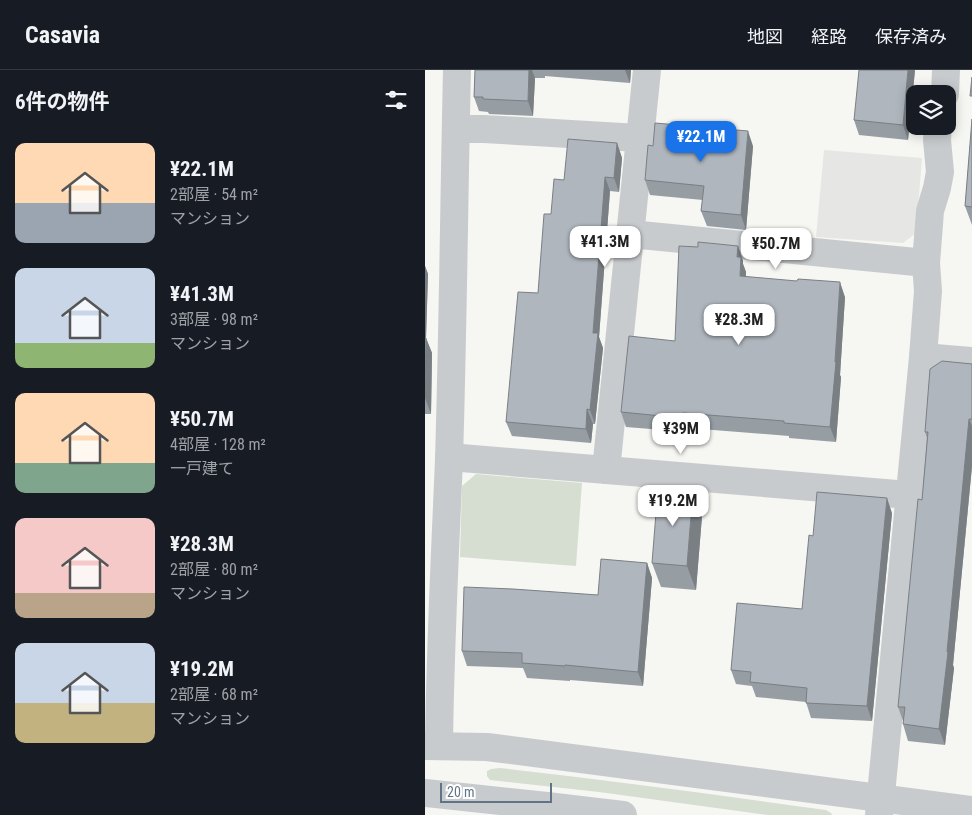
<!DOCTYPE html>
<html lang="ja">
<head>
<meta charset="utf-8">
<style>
  :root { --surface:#171b24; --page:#20242c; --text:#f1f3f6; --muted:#9ea1a6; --line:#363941; --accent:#1a73e8 }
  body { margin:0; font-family:"Roboto Condensed","Noto Sans JP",sans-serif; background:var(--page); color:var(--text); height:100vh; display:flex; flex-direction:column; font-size:19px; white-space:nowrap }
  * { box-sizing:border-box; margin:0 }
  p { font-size:16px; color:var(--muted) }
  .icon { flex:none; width:28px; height:28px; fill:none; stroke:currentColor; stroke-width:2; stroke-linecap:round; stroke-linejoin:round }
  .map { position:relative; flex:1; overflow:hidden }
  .panel { display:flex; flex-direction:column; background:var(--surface); width:425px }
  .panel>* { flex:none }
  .buttons { position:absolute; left:481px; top:15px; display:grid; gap:10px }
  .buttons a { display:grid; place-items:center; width:50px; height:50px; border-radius:10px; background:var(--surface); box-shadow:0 2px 12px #0003; font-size:25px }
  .scale { position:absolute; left:15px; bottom:12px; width:112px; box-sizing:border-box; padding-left:5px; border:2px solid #627386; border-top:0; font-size:14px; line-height:18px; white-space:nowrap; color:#627386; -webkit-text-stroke:4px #fff; paint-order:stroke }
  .price { position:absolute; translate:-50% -42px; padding:0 11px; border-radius:10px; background:#fff; color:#222; font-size:16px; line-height:32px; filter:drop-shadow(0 1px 2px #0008) }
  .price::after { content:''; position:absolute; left:50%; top:30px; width:15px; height:11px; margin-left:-8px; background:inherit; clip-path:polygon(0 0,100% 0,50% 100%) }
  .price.active { background:var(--accent); color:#fff }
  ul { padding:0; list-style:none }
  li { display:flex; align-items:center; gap:15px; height:125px; padding:0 15px }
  li span { display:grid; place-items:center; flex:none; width:140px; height:100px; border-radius:10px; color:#555 }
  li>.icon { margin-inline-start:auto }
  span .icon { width:60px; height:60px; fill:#fffc; stroke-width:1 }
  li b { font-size:21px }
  h2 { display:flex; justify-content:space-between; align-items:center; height:60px; padding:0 15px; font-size:21px }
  header { display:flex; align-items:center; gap:30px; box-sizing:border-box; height:70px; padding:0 25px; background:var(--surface); border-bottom:1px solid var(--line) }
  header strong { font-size:24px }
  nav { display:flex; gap:28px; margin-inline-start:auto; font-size:18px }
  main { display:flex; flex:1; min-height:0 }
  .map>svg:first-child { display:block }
</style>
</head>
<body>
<header>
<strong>Casavia</strong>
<nav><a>地図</a><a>経路</a><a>保存済み</a></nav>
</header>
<main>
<section class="panel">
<h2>6件の物件<svg class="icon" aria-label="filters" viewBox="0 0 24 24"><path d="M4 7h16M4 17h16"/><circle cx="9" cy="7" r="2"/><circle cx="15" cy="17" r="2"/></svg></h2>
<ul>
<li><span style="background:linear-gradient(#ffd9b3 60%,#9aa5b1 0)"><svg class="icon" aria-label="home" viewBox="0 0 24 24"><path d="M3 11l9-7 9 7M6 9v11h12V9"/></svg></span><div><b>¥22.1M</b><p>2部屋 · 54 m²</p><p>マンション</p></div></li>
<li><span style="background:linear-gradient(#c9d6e8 75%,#8fb573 0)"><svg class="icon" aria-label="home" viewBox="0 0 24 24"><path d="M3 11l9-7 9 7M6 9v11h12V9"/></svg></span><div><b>¥41.3M</b><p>3部屋 · 98 m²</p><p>マンション</p></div></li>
<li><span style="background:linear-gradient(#ffd9b3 70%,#7fa58c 0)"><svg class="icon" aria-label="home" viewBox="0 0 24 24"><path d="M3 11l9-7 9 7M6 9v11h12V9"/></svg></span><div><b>¥50.7M</b><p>4部屋 · 128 m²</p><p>一戸建て</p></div></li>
<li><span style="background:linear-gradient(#f6c9c9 75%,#b9a48a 0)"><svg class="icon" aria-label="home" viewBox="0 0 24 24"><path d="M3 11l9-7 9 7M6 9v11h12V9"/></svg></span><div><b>¥28.3M</b><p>2部屋 · 80 m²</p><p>マンション</p></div></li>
<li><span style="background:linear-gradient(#c9d6e8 60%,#c2b280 0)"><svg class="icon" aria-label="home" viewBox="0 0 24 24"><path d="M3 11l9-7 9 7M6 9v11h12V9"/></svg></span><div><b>¥19.2M</b><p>2部屋 · 68 m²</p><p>マンション</p></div></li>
</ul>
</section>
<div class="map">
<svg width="547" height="745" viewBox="0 0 547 745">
  <rect width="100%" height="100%" fill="#f6f6f2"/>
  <path fill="#e6e7e5" d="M399,80L497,88L491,163L478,173L391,167Z"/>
  <g fill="#d6ded2">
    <path d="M51,404L157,413L151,496L35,487L37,416Z"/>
    <path d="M75,698C184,710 293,725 401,740L406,743L407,745H343L174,722L65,710L62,706V701L66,699Z"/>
  </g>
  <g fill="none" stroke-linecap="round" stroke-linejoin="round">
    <g stroke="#c8cbce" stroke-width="28">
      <path d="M520,24L521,0"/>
      <path d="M31,59H59L214,68"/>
      <path d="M205,164L501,193"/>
      <path d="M498,287L547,291"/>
      <path d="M24,387L484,425"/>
      <path d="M181,400L222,0"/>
      <path d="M0,676L62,677L547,740"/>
      <path d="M14,676C15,580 20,485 24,389C28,259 29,130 32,0"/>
      <path d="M0,723L122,736L198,745"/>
      <path d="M454,745L498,287L503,221L501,193L505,141L512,118L515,102L512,70L513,56"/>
    </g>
  </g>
  <g fill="#969da3">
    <path d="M50,0H206L205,13L120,6V8H110L108,46L64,44L63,42L54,41L49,27Z"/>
    <path d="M490,0L483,70L434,65L429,50Z"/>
    <path d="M547,49V155L540,136Z"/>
    <path d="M192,73L197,88L194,122L185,121L174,267L178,278L170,354H168L166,373L87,366L81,352L113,223L126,144Z"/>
    <path d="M328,76L321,160L282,156L276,141L278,130L225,125L220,110Z"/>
    <path d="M313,176L318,191V194L321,202V207L420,227L415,305L416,307L411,372L364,368V366L263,358V362L201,357L196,342L250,271L273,177Z"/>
    <path d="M0,196L3,204L1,268L7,283L6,344H0Z"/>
    <path d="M547,294V396L528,595L529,598L520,675L483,671L478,654V651L473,637L497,430L502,368L500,362Z"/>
    <path d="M467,443L447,651L386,648L381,632L331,627L327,616L311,614L306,600L377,539L388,466Z"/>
    <path d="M277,446L271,520L236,517L227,493Z"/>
    <path d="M222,493L227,508L218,616L145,610V611L102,608L98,598L42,596L37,581L173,525Z"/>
  </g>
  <g fill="#7a7f84">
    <path d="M104,0H107L110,8L108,46L103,31Z"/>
    <path d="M200,0H206L205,13Z"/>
    <path d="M483,0H490L483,70L478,55Z"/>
    <path d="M323,61L328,76L321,160L316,145Z"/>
    <path d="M192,73L197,88L194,122L189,108Z"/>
    <path d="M180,107L185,121L174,267L178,278L170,354L165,340L168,263Z"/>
    <path d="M313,176L318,191V194L321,202L320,221L315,206L312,187Z"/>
    <path d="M0,196L3,204L1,268L7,283L6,344L0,328Z"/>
    <path d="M415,212L420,227L415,305L416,307L411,372L405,357Z"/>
    <path d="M162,339L168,354L166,373L161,359Z"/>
    <path d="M258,343L263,358V362L257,348Z"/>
    <path d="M544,349L547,356V396L528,595L529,598L520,675L514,659Z"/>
    <path d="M268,421L277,446L271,520L262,496Z"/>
    <path d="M462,428L467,443L447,651L442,636Z"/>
    <path d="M222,493L227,508L218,616L213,602Z"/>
  </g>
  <g fill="#afb6bd" stroke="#7a7f84">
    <path d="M50,0H104L103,31L58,29V27H49Z"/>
    <path d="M434,0H483L478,55L429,50Z"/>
    <path d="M547,7V26H545Z"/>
    <path d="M547,49V137L540,136Z"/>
    <path d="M230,53L323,61L316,145L276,141L279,116L220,110L223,75L228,76Z"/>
    <path d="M143,69L192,73L189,108L180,107L168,263H173L165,340L162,339L161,359L81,352L93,222L113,223L119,144H126L129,109L139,110Z"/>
    <path d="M273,172L313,176L312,187H316L315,206L372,211L373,209L415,212L410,292H411L405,357L359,353V351L258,343L257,348L196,342L204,266L250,271L254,176L273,177Z"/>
    <path d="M0,268H1L0,328Z"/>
    <path d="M517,291L547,294V349H544L522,582H523L514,659L478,654L480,637H473L493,429L497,430L503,362H500L505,299Z"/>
    <path d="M233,418L268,421L262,496L227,493Z"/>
    <path d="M392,422L462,428L442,636L381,633L382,618L325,612L326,602L306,600L312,533L377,539L384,465L388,466Z"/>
    <path d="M176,489L222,493L213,602L140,595V596L97,593V583L37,581L39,517L88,519L173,525Z"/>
  </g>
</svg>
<div class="buttons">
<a><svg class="icon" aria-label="layers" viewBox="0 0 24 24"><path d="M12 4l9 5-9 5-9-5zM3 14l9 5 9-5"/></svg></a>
</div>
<div class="scale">20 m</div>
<b class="price active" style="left:276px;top:93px">¥22.1M</b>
<b class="price" style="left:180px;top:198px">¥41.3M</b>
<b class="price" style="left:351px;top:200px">¥50.7M</b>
<b class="price" style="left:314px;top:276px">¥28.3M</b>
<b class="price" style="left:256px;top:385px">¥39M</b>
<b class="price" style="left:248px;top:457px">¥19.2M</b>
</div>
</main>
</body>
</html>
